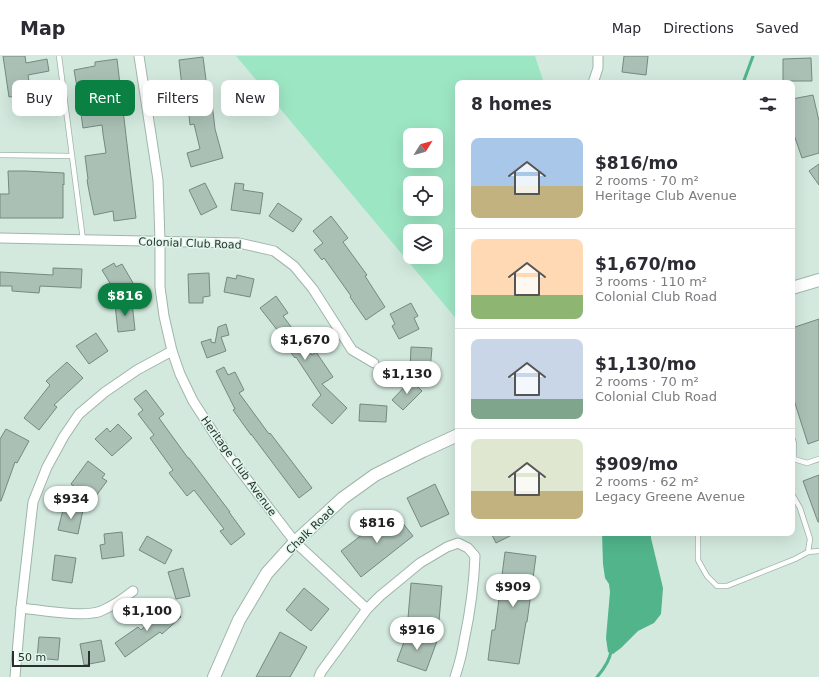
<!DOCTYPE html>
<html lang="en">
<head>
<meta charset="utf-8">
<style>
  :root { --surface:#fff; --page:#f2f2f3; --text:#2b2b33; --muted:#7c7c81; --line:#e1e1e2; --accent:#0b8043 }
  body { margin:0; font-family:"DejaVu Sans",sans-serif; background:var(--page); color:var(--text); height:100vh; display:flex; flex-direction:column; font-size:15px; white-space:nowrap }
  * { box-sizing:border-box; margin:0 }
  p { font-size:13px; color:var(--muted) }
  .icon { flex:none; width:22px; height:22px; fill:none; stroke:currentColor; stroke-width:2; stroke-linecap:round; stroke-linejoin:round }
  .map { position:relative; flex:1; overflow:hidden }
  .panel { position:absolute; left:455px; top:24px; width:340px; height:456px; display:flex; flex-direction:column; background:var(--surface); border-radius:8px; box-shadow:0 4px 16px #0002 }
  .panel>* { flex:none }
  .hud { position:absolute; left:12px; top:24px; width:380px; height:36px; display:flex; gap:8px }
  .needle { width:26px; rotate:53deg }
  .fabs { position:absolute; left:403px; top:72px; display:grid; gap:8px }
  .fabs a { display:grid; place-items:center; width:40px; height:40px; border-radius:8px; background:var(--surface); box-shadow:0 4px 16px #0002; font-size:20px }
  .scale { position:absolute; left:12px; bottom:10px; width:78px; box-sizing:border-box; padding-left:4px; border:2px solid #29312d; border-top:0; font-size:11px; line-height:14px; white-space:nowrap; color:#29312d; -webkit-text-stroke:3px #e0f7eb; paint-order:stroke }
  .price { position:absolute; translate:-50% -34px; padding:0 9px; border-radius:14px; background:#fff; color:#222; font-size:13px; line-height:26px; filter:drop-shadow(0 1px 2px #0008) }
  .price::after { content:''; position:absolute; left:50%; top:24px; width:12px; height:9px; margin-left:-6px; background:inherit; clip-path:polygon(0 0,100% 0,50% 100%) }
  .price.active { background:var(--accent); color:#fff }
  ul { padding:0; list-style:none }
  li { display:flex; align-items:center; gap:12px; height:100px; padding:0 16px }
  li+li { border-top:1px solid var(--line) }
  li span { display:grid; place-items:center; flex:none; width:112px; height:80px; border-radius:8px; color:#555 }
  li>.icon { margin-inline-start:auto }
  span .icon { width:48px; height:48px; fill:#fffc; stroke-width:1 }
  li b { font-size:17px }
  h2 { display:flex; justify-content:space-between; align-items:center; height:48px; padding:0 16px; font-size:17px }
  .pill { padding:0 14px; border-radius:8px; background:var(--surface); box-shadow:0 4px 16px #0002; font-size:14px; line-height:36px }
  .pill.active { background:var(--accent); color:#fff }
  header { display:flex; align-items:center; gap:24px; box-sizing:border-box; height:56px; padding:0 20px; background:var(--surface); border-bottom:1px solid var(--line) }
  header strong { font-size:19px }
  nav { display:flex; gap:22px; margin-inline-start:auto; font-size:14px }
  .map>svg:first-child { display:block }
</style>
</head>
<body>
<header>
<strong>Map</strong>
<nav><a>Map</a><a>Directions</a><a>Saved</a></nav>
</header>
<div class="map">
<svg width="819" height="621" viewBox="0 0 819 621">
  <rect width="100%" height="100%" fill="#d3e9de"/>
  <path fill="#9de6c4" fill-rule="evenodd" d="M236,0H535L544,27H458V265ZM410,79H436V105H410ZM410,127H436V153H410ZM410,175H436V201H410Z"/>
  <path fill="#51b48b" d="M602,477H651V482L663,532L661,558L654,567L638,575L621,592L613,598L608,596L606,582L610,536L609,528L605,522L603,508Z"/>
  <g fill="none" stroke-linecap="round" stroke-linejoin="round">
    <g stroke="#51b48b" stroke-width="3">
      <path d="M743,27L753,0"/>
      <path d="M597,621C603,614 610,604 611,595"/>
    </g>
  </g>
  <g fill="#aac0b5" stroke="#75897f">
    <path d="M3,0H25L26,7L47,3L49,15L28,19L31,38L9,41Z"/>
    <path d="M624,0H648L646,19L622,16Z"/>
    <path d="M203,1L208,39L211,38L215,73L223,102L191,111L187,97L200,93L194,68L190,69L186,31H182L179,4Z"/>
    <path d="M811,2L812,25H783V3Z"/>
    <path d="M117,3L127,88L136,162L114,165L113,155L94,159L89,135L87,124L88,123L85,100L106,97L103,78L102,69L83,72L78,37L74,14L95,10V6Z"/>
    <path d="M813,39L819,65V97L802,102L792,73V43Z"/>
    <path d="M819,108V129L809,115Z"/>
    <path d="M8,115H25L64,117V129L63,128V162H0V138H9Z"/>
    <path d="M205,127L217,151L201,159L189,134Z"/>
    <path d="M235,127L244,128L243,134L263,137L260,158L231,154Z"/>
    <path d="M278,147L302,163L293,176L269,160Z"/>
    <path d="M331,160L348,182L343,186L367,219L365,220L385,251L366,264L350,241L351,240L324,202L322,204L314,194L323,187L313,175Z"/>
    <path d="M114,207L116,211L122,208L133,227L116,237L102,214Z"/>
    <path d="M53,212L82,213L81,232L40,230L39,237L12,235V230H0V216L53,219Z"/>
    <path d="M209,217L210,240L203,241V247H189L188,218Z"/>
    <path d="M237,219L254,223L250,241L224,236L227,221L236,223Z"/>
    <path d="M276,240L288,257L283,260L312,299L316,296L333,321L322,328L347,352L332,368L312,349L321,339L296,301L295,302L276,277L278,275L260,252Z"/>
    <path d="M132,246L135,274L118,276L115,248Z"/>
    <path d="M411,247L418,260L414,262L419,273L399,283L392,270L395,268L390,258Z"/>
    <path d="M819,263V384L808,388L792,338V272Z"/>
    <path d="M226,268L229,279L221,281L226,295L207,302L201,286L211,283V286L215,287L218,271Z"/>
    <path d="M96,277L108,295L89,308L76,290Z"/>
    <path d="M411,291L432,292L430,314L410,313Z"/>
    <path d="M67,306L83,322L54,349L57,351L39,374L24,362L50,329L46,325Z"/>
    <path d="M224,311L228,319L235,316L244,334L239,337L269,378L270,377L312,432L299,442L251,378V379L233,354L235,353L216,315Z"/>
    <path d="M411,324L422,335L403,354L392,344Z"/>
    <path d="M146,334L164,358L159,362L188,402H189L230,456H229L245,478L231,489L220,475L224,473L194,434L187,440L169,417L173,414L150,382L154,379L138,358L143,354L134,343Z"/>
    <path d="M360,348L387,350L386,366L359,365Z"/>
    <path d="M118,368L132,382L112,400L95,383L107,372L110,376Z"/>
    <path d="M6,373L29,385L17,407L15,406L1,445H0V383Z"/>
    <path d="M88,405L105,418L102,422L107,425L93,444L71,428Z"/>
    <path d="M819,419V466H818L803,425Z"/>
    <path d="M435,428L449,458L421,471L407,442Z"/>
    <path d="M64,450L83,454L78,478L58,474Z"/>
    <path d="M393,455L413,480L361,521L341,495Z"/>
    <path d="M122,476L124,500L102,503L100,489L105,488L104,478Z"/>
    <path d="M491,477H516L496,487Z"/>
    <path d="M147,480L172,494L165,508L139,494Z"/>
    <path d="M505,496L536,500L527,566H526L519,608L488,604L492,574H495Z"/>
    <path d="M55,499L76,502L72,527L52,524Z"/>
    <path d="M183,512L190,540L176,543L168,516Z"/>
    <path d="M411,527L442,530L439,565L408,562Z"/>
    <path d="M304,532L329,553L311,575L286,554Z"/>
    <path d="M173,552L181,561L162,578L160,576L125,601L115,587L138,571L141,574L162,555L165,559Z"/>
    <path d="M408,575L437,585L426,615L397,605Z"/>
    <path d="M280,576L307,591L290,621H256Z"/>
    <path d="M39,581L60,582L58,604L37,602Z"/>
    <path d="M101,584L105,605L84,609L80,588Z"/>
  </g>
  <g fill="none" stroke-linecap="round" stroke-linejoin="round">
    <defs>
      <g id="service">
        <path d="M59,0L83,184"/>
        <path d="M0,99L72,100"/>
        <path d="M792,382L794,387V403L807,407L819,403"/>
        <path d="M698,477V504L707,520L717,530H727L795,503L808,496L810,483L800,452L792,438"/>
        <path d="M808,496L819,495"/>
      </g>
      <g id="minor">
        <path d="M139,0L158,124L160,185V231L164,260L172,295L180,318L193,345L226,396L295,486L367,553"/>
        <path d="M593,27L598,12V0"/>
        <path d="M0,182L239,187L274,195L294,210L313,233L352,294L374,307"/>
        <path d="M21,552C41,554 84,562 101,555C113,550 123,543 133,535"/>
        <path d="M15,621L21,552L33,446L47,411L64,380L79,358L105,336L137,314L172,295"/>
        <path d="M319,621L321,616L367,553L380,540L420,507L447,491L458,487L468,492L475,500C474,529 470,557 464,585C462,598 459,609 455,621"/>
      </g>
      <g id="tertiary">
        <path d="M792,232L819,224"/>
        <path d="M214,621L239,564L267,517L295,486L343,442L375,419L423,395L458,379"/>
      </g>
    </defs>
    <use href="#service" stroke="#a0b5aa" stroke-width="6"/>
    <use href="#minor" stroke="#a0b5aa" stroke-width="11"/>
    <use href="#tertiary" stroke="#a0b5aa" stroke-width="14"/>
    <use href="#service" stroke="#fff" stroke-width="4.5"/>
    <use href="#minor" stroke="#fff" stroke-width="9"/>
    <use href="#tertiary" stroke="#fff" stroke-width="12"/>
  </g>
  <g text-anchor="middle" stroke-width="3" stroke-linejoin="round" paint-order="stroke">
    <g font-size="11" fill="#29312d" stroke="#e0f7eb">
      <text transform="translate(190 187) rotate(2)" y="4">Colonial Club Road</text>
      <text transform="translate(239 410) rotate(54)" y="4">Heritage Club Avenue</text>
      <text transform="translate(310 474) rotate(-44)" y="4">Chalk Road</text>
    </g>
  </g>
</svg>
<div class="fabs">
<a><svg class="needle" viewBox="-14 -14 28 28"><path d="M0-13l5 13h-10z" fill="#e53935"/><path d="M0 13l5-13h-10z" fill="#7c7c81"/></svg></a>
<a><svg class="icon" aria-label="locate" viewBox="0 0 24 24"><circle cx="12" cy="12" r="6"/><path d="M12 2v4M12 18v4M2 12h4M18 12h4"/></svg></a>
<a><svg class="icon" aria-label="layers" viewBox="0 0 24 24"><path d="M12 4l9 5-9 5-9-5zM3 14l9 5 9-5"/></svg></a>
</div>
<div class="scale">50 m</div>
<b class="price active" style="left:125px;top:261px">$816</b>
<b class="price" style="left:305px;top:305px">$1,670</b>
<b class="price" style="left:407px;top:339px">$1,130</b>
<b class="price" style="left:71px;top:464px">$934</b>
<b class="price" style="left:377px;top:488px">$816</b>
<b class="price" style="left:513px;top:552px">$909</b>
<b class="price" style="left:147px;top:576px">$1,100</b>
<b class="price" style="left:417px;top:595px">$916</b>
<div class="hud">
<a class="pill">Buy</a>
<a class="pill active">Rent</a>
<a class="pill">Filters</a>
<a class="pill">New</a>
</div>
<section class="panel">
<h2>8 homes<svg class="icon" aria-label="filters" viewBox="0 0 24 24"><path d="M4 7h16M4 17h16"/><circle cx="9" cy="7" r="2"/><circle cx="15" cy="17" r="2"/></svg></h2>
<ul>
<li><span style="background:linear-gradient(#a9c7e8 60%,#c2b280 0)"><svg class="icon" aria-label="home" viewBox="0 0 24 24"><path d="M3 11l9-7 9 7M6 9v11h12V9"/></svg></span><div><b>$816/mo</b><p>2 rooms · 70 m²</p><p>Heritage Club Avenue</p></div></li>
<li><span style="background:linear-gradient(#ffd9b3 70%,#8fb573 0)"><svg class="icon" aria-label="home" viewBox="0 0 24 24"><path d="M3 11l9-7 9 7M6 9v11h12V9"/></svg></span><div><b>$1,670/mo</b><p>3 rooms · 110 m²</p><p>Colonial Club Road</p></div></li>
<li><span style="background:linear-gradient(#c9d6e8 75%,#7fa58c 0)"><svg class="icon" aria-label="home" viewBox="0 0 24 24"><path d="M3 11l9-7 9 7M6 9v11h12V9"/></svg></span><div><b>$1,130/mo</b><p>2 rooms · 70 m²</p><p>Colonial Club Road</p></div></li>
<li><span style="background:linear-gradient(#dfe7d0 65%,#c2b280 0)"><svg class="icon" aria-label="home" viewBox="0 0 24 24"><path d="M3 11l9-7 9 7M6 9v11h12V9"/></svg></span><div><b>$909/mo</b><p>2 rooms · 62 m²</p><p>Legacy Greene Avenue</p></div></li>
</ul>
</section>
</div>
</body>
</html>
